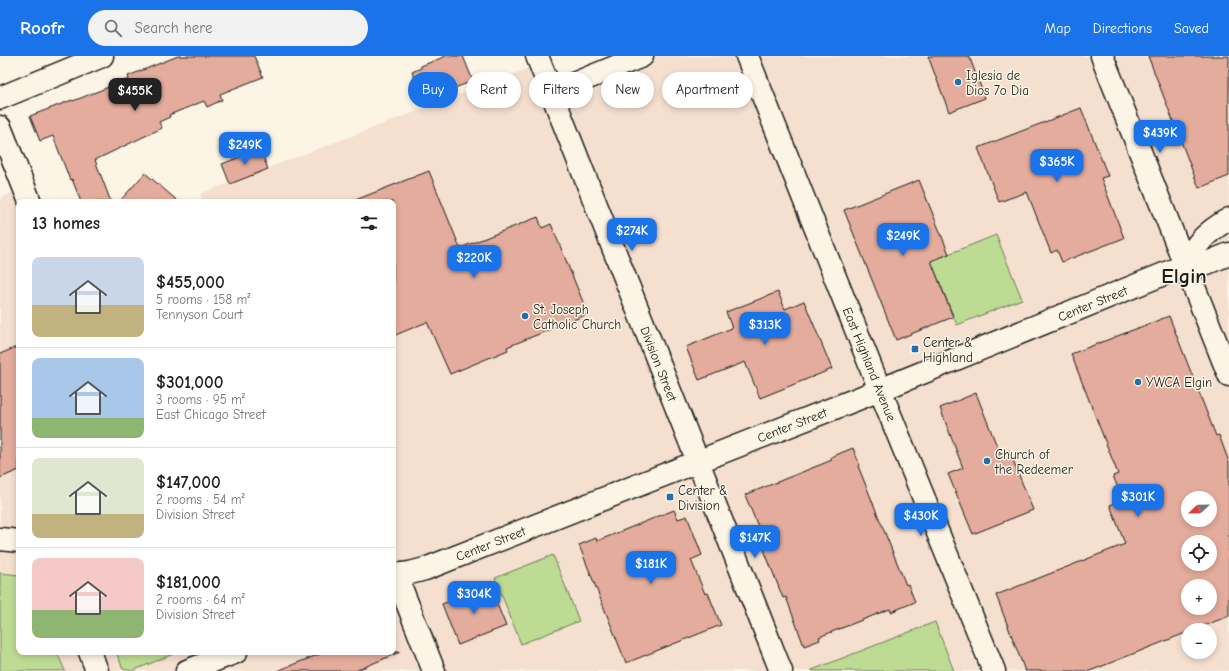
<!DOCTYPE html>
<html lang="en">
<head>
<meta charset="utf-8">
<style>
  :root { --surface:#fff; --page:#f2f2f2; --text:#202124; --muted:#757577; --line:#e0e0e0; --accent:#1a73e8 }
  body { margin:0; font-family:"Comic Neue",sans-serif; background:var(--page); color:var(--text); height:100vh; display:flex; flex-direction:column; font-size:15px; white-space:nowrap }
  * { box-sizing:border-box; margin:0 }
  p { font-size:13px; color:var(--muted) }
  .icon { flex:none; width:22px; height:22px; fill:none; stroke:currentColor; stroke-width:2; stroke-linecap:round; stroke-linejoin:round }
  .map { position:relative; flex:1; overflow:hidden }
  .details { position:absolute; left:16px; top:143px; width:380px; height:456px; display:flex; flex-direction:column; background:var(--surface); border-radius:8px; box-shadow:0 2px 6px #0003 }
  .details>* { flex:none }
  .banner { position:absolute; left:408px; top:16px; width:380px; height:36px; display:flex; gap:8px }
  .needle { width:26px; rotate:248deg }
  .buttons { position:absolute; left:1181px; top:435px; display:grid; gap:8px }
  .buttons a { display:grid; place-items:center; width:36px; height:36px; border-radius:50%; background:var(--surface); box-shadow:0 2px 6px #0003; font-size:20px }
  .price { position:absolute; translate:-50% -34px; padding:0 9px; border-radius:8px; background:var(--accent); color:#fff; font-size:13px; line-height:26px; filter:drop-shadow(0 1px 2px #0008) }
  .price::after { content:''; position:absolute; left:50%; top:24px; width:12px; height:9px; margin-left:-6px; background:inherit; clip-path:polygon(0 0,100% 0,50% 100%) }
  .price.on { background:#222; color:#fff }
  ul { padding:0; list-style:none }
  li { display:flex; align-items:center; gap:12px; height:100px; padding:0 16px }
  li+li { border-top:1px solid var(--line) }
  li span { display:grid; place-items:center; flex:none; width:112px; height:80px; border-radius:8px; color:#555 }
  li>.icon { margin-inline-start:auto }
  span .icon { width:48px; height:48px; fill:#fffc; stroke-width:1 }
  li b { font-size:17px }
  h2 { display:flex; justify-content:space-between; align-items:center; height:48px; padding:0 16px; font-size:17px }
  .pill { padding:0 14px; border-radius:18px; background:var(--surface); box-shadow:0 2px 6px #0003; font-size:14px; line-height:36px }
  .pill.on { background:var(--accent); color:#fff }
  header { display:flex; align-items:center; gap:24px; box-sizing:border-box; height:56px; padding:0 20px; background:var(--accent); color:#fff }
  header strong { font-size:19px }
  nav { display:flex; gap:22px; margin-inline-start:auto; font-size:14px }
  .search { width:280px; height:36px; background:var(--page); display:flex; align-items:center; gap:10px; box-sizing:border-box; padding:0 14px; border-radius:22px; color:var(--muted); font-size:15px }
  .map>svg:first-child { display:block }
</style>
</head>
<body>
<header>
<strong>Roofr</strong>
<div class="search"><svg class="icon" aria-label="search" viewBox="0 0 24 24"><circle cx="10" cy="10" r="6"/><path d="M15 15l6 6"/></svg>Search here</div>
<nav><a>Map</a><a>Directions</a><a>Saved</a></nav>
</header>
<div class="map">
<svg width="1229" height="615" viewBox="0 0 1229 615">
  <rect width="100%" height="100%" fill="#fcf5e5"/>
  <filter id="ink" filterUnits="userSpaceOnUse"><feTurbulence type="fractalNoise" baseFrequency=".025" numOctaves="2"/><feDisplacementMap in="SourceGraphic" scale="8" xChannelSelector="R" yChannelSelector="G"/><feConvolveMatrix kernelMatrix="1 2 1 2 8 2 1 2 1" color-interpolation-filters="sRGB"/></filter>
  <g filter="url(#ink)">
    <path fill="#f5dfcf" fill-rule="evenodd" d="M642,0H1229V615H0V142L25,133L19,146V596H393V146H203L200,138L540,8L551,37ZM1188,442H1210V464H1188ZM1188,486H1210V508H1188ZM1188,530H1210V552H1188ZM1188,574H1210V596H1188Z"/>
    <g fill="#bddb93" stroke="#6c7c58">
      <path d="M996,179L1022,243L957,269L931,205Z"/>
      <path d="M553,499L579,565L521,588L495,522Z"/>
      <path d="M0,517L19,519V596H57L65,615H0Z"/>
      <path d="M935,566L954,615H812V614Z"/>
      <path d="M116,596H178L132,615L123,613Z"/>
    </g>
    <g fill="#e4ac9c" stroke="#1c1c1c" fill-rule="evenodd">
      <path d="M178,0H254L263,21L220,38L222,44L207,51L204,45L169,59L170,61L159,66L162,72L95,104L111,146H81L72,123L70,124L53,80L40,85L30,60L72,44L73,45L129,23L128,20Z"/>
      <path d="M446,0H463L473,25L423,44L412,16L421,12V10Z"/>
      <path d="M928,0H969L985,42L949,56Z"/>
      <path d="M1148,0H1229V120L1199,132Z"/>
      <path d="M1081,52L1108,120L1101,122L1124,182L1062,206L1057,194L1051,197L1027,136L999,146L978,92Z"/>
      <path d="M260,93L268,113L230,128L222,108Z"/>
      <path d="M429,115L460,192L538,161L542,172L551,168L588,258L507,291L508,294L450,318L427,266L393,280V146H354L353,145Z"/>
      <path d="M145,117L179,146H119Z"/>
      <path d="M919,124L949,198L931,205L953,261L896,284L844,154Z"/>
      <path d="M778,236L785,253L804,245L832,313L760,342L745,306L699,324L686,291L732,272L726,256Z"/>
      <path d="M1169,260L1216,380L1219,379L1229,406V560L1193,574H1188V576L1090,615H1025L996,539L1125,488L1110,449L1123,444L1113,420L1118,418L1071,298ZM1188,442H1210V464H1188ZM1188,486H1210V508H1188ZM1188,530H1210V552H1188Z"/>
      <path d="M19,290V414L0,422V298Z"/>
      <path d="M976,337L1000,398L1009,394L1033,454L973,478L948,418L963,412L940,352Z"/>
      <path d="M853,392L860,410H858L906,529L908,528L915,546L891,556L890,553L819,581L820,584L804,590L786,541L783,542L761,486L764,485L745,439L832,404L831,401Z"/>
      <path d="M674,454L678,463L687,460L702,499L691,504L705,538L708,537L721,569L626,607L579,489L596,482L597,485Z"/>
      <path d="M489,529L506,570L458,589L442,548Z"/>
      <path d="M325,596H400L355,615H279V614Z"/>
    </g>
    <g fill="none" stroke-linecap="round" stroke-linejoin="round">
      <defs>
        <g id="minor">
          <path id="s1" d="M537,0L781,615"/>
          <path d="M747,0L880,334"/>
          <path d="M1102,0L1229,319"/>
          <path d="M551,37L642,0"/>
          <path d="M0,42L102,0"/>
          <path d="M0,71L30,146"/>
          <path d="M396,519L434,615"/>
          <path d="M90,596L97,615"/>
          <path d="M187,615L236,596"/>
        </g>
        <g id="major">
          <path d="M1186,209C1195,187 1208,175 1229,163"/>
          <path d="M880,334L994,615"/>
          <path d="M0,483L19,485"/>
          <path id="s2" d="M393,519L410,517L425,513L880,334L1186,209L1207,207L1229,198"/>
        </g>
      </defs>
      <use href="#minor" stroke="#1c1c1c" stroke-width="25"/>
      <use href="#major" stroke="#1c1c1c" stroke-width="25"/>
      <use href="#minor" stroke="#fcf5e5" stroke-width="22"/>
      <use href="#major" stroke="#fcf5e5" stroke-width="22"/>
    </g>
  </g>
  <g fill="#1f6fb2" stroke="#fcf5e5" stroke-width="1.5">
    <circle cx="958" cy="26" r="4"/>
    <circle cx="525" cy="260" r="4"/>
    <rect x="911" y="289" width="8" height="8" rx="2"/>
    <circle cx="1138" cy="326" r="4"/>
    <circle cx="987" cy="405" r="4"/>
    <rect x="666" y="437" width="8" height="8" rx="2"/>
  </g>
  <g text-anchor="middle" stroke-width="3" stroke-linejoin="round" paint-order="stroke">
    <g font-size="13" fill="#1c1c1c" stroke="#fcf5e5" text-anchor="start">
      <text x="966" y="24">Iglesia de<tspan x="966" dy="15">Dios 7o Dia</tspan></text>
      <text x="533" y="258">St. Joseph<tspan x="533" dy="15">Catholic Church</tspan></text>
      <text x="923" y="291">Center &amp;<tspan x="923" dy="15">Highland</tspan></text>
      <text x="1146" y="331">YWCA Elgin</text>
      <text x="995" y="403">Church of<tspan x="995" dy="15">the Redeemer</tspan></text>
      <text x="678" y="439">Center &amp;<tspan x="678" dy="15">Division</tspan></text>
    </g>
    <g font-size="13" fill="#1c1c1c" stroke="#fcf5e5">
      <text dy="5" stroke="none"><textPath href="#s2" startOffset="751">Center Street</textPath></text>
      <text dy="5" stroke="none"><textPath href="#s1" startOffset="331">Division Street</textPath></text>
      <text transform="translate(870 308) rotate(68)" y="5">East Highland Avenue</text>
      <text dy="5" stroke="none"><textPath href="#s2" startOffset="427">Center Street</textPath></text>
      <text dy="5" stroke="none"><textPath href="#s2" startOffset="103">Center Street</textPath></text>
    </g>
    <g font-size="21" font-weight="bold" fill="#1c1c1c" stroke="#fcf5e5">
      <text x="1184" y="227">Elgin</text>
    </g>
  </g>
</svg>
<div class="buttons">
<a><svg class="needle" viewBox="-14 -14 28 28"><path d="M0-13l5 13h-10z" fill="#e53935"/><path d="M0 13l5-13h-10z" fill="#757577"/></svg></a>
<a><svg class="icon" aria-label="locate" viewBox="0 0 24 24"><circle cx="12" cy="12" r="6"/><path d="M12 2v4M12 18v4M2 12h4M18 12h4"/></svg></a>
<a>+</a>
<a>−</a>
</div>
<b class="price on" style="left:135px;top:56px">$455K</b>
<b class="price" style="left:1160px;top:98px">$439K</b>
<b class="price" style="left:245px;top:110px">$249K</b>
<b class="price" style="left:1057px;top:127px">$365K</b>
<b class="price" style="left:632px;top:196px">$274K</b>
<b class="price" style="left:903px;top:201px">$249K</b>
<b class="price" style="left:474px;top:223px">$220K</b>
<b class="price" style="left:765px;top:290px">$313K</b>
<b class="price" style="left:1138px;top:462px">$301K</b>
<b class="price" style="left:921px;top:481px">$430K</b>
<b class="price" style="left:755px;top:503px">$147K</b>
<b class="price" style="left:651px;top:529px">$181K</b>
<b class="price" style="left:474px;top:559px">$304K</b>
<div class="banner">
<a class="pill on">Buy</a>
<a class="pill">Rent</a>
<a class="pill">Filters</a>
<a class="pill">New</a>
<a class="pill">Apartment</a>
</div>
<section class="details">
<h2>13 homes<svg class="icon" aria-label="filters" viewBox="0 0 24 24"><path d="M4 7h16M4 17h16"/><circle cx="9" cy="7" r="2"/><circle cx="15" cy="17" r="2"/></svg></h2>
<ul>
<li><span style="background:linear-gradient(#c9d6e8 60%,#c2b280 0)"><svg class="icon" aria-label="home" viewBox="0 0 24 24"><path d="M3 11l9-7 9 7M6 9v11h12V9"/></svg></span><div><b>$455,000</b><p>5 rooms · 158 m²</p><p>Tennyson Court</p></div></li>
<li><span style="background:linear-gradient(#a9c7e8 75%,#8fb573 0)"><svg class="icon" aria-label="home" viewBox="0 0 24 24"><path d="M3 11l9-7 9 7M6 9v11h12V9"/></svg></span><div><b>$301,000</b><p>3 rooms · 95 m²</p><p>East Chicago Street</p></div></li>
<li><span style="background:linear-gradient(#dfe7d0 70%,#c2b280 0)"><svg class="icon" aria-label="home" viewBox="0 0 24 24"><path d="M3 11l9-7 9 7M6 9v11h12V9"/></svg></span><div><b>$147,000</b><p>2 rooms · 54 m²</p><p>Division Street</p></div></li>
<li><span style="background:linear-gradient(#f6c9c9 65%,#8fb573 0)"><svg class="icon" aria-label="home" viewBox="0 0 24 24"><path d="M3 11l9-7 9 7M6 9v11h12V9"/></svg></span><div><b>$181,000</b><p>2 rooms · 64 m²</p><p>Division Street</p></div></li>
</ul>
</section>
</div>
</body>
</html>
